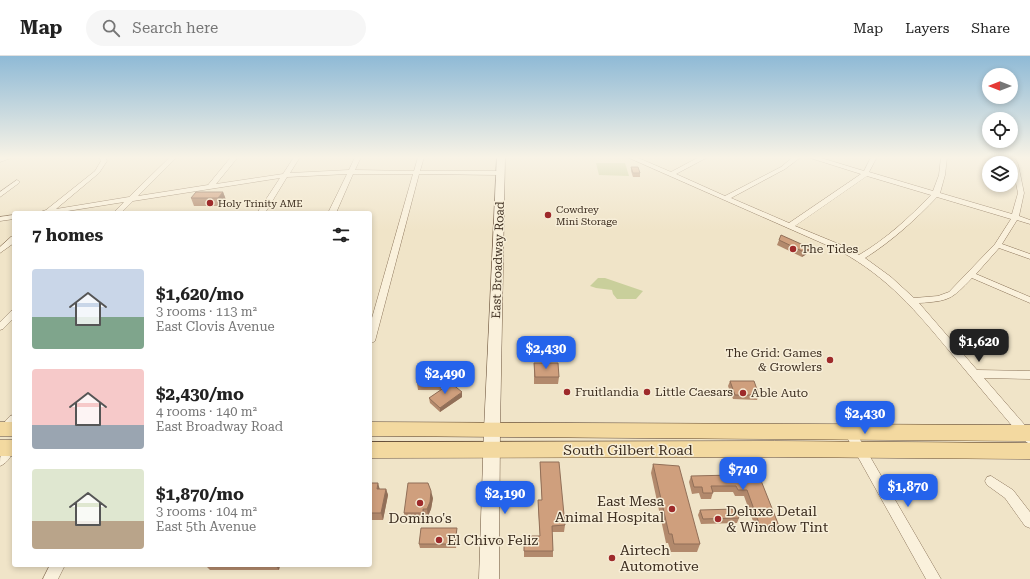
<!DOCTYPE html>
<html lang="en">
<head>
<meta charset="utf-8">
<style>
  :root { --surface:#fff; --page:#f6f6f6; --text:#222; --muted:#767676; --line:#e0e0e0; --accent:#2563eb }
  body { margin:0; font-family:"Roboto Serif",serif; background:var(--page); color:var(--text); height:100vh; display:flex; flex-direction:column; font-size:15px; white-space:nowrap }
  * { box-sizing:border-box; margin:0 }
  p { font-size:13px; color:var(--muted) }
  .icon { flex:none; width:22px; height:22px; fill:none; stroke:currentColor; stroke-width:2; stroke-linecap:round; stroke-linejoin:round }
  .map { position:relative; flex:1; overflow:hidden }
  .side { position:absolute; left:12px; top:155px; width:360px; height:356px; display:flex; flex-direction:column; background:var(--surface); border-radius:4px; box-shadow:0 2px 6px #0003 }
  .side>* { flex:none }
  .needle { width:26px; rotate:270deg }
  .fabs { position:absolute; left:982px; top:12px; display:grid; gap:8px }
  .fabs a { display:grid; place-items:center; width:36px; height:36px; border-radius:50%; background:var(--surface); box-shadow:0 2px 6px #0003; font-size:20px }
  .price { position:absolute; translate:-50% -34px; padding:0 9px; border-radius:8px; background:var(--accent); color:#fff; font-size:13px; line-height:26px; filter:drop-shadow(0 1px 2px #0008) }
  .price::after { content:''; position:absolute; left:50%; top:24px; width:12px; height:9px; margin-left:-6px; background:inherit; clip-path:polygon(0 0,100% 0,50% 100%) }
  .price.on { background:#222; color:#fff }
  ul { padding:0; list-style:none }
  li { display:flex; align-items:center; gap:12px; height:100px; padding:0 20px }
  li span { display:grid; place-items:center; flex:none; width:112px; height:80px; border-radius:4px; color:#555 }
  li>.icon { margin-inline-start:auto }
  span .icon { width:48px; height:48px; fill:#fffc; stroke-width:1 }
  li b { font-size:17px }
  h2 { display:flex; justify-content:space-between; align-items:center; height:48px; padding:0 20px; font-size:17px }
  header { display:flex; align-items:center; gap:24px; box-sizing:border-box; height:56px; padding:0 20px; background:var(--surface); border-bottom:1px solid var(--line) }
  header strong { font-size:19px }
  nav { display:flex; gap:22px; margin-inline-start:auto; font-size:14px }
  .search { width:280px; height:36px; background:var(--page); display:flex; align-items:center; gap:10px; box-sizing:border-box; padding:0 14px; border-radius:22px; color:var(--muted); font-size:15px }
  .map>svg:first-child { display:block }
</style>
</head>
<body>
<header>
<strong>Map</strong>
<div class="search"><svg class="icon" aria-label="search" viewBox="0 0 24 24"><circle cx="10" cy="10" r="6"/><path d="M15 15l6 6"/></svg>Search here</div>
<nav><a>Map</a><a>Layers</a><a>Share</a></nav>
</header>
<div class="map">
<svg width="1030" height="523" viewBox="0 0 1030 523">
  <rect width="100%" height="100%" fill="#f0e4c8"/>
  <g fill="#c9cf9b">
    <path d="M596,107H625L629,120L599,119Z"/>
    <path d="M598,222H605L643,235L636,243H617L613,238L612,234L596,232L590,230Z"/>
  </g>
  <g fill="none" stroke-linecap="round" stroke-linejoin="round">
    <defs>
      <g id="minor">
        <path d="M12,101L11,102L0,106V102Z"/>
        <path d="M99,101H105L107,105L99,117L56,153L129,141L170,101H177L138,140L208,129L231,101H238L216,128L283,118L294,101H300L290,117L349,114L355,101H361L355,114L414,115L418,101H424L420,115H500L503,117L500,119L419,118L375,285L370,288V269L413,118H353L336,157H328L347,118L287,121L265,157H257L280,122L133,145L121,157H113L124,146L55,157H37L46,154L95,115L101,105Z"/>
        <path d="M627,101H636L671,116L699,101H708L676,118L725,140L781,111L793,101H801L785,113L731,142L789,167L861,118L807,101H818L864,115L871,101H877L869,116L933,135L939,119L941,101H947L945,119L940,137L1012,158L1018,137L1012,108L1008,101H1014L1018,108L1024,137L1019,160L1030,164V168L1017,164L1002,188L1030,198V203L999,192L976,218L1030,241V247L972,222C951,244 949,245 919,247L977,314L1030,315V323L984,322L1030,375V388L1026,386C1001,357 976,327 951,297C916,255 889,222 840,195ZM867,120L931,139C909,162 886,183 859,199L846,191L795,170ZM937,141L1011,163L995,188L949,236L938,240L914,242L891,221L865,202C892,185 915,164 937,141Z"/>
        <path d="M17,124L20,126L19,127L0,141V136Z"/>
        <path d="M14,159V163L0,165V161Z"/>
        <path d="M11,181H14V187L0,197V191Z"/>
        <path d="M14,254V262L3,273L0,274V266L11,255Z"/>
        <path d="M14,359V370C10,375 8,378 1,376V370L10,360Z"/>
        <path d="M850,371L854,373L941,523H926L844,376L846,373Z"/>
        <path d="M10,387L14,389C14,397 8,407 0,410C0,400 0,391 10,387Z"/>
        <path d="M991,420L1013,434L1030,456V472L1025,470L1005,442L987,429L985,425L987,421Z"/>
        <path d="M50,509H65L58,523H43Z"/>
      </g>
      <path id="secondary" d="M497,101H505L500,374L499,523H479L484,374Z"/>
      <g id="primary">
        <rect x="0" y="366" width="14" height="14"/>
        <path d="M370,366L1030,369V385L370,380Z"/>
        <rect x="0" y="384" width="14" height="16"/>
        <path d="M775,385L1030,387V403L775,401L370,402V386Z"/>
      </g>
    </defs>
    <use href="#minor" stroke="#8d765c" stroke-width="1"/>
    <use href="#secondary" stroke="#6f573f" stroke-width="1"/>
    <use href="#primary" stroke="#5b4430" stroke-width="1"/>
    <use href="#minor" fill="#faf1dc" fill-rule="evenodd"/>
    <use href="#secondary" fill="#faf1dc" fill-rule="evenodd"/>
    <use href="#primary" fill="#f3d9a0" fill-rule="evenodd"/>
  </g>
  <g fill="#b2896c">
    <path d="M631,111L640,117V121H633L631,115Z"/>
    <path d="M223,136L226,144L221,150H194L191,142Z"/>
    <path d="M779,184L810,192L808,197L802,201L777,189Z"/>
    <path d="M534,307L559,321L558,328H534Z"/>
    <path d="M442,310L443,317L441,333L462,341L440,356L430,347L429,342L441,334H418L417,327Z"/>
    <path d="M730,325L759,339L757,344L733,343L728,330Z"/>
    <path d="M540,406L565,469L564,476H552L553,495V501H524V480H540L538,450V444H542L540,413Z"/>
    <path d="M653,408L700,488L697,496H671L668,487H666L651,417Z"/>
    <path d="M730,412L753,417L779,470L775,476H757L744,440H735L733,436H713L711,443H701L699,437L692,438L689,426L691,420H728L727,418Z"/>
    <path d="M370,427L380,433H386L388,439L383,464H370Z"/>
    <path d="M433,442L431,453L428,460H425L424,464H405L404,457Z"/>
    <path d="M700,454L739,462L737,467L701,468L698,459Z"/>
    <path d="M457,477L456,492H420L419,488Z"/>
    <path d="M205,509H280L279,514H210Z"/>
  </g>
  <g fill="#916f58">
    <path d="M223,136L226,144L221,150L218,142Z"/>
    <path d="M810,192L808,197L802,201L804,196Z"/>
    <path d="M442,310L443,317L441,334L440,327Z"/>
    <path d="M462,336V341L440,356V352Z"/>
    <path d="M378,427L380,434L377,433Z"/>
    <path d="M386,433L388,439L383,464L381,457Z"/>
    <path d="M431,435L433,442L431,453L428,460L427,453Z"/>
    <path d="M423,453L425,460L424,464L423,457Z"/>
    <path d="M457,472V477L456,492L455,488Z"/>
    <path d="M275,509H280L279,514Z"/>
  </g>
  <g fill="#cf9f7d" stroke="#916f58">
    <path d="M631,111H638L640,117H633Z"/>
    <path d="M196,136H223L218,142H191Z"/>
    <path d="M781,179L810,192L804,196L779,184Z"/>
    <path d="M534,307H558L559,321H535Z"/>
    <path d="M420,310H442L440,327H417Z"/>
    <path d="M730,325H754L759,339H735Z"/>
    <path d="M451,327L462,336L440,352L429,342Z"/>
    <path d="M540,406H559L565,469L552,470L553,495H524V480H540L538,444H542Z"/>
    <path d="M653,408L679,410L700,488H674L672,478H669Z"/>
    <path d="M730,412H751L753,417H758L779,470H760L747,434H738L736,430H711L713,437H703L702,431H694L691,420L733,419Z"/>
    <path d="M370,427H378L377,433H386L381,457H370Z"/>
    <path d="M408,427H428L431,435L430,446L427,453H423V457H404Z"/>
    <path d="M736,453L739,462L703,463L700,454Z"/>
    <path d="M421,472H457L455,488H419Z"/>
  </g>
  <linearGradient id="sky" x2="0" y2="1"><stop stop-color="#8fbad6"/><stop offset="0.58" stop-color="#f8f3e6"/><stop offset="1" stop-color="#f8f3e6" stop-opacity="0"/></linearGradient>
  <rect width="1030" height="175" fill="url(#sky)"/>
  <g fill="#9e2a2b" stroke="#f7eed8" stroke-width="1.5">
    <circle cx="210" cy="147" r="4"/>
    <circle cx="548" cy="159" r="4"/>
    <circle cx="793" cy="193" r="4"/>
    <circle cx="830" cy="304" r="4"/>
    <circle cx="567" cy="336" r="4"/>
    <circle cx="647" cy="336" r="4"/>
    <circle cx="743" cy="337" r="4"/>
    <circle cx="420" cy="447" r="4"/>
    <circle cx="672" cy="453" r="4"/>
    <circle cx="718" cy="463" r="4"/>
    <circle cx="439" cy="484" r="4"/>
    <circle cx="612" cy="502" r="4"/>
  </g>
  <g text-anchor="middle" stroke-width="3" stroke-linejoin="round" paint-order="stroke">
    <g font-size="10" fill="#3d2e20" stroke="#f7eed8" text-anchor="start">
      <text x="218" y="151">Holy Trinity AME</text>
      <text x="556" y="157">Cowdrey<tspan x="556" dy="12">Mini Storage</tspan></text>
    </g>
    <g font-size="12" fill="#3d2e20" stroke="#f7eed8" text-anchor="start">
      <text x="801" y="197">The Tides</text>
      <text x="822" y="301" text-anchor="end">The Grid: Games<tspan x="822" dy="14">&amp; Growlers</tspan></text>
      <text x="575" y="340">Fruitlandia</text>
      <text x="655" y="340">Little Caesars</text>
      <text x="751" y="341">Able Auto</text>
    </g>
    <g font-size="12" fill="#3d2e20" stroke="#f7eed8">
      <text transform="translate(498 204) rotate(-88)" y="4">East Broadway Road</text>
    </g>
    <g font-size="14" fill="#3d2e20" stroke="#f7eed8">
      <text x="628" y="399">South Gilbert Road</text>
    </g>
    <g font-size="14" fill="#3d2e20" stroke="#f7eed8" text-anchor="start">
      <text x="664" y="450" text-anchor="end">East Mesa<tspan x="664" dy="16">Animal Hospital</tspan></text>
      <text x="726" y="460">Deluxe Detail<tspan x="726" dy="16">&amp; Window Tint</tspan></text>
      <text x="420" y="467" text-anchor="middle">Domino's</text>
      <text x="447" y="489">El Chivo Feliz</text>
      <text x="620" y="499">Airtech<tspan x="620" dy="16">Automotive</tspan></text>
    </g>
  </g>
</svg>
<div class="fabs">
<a><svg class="needle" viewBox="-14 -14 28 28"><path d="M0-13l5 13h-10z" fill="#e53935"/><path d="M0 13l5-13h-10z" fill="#767676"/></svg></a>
<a><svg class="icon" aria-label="locate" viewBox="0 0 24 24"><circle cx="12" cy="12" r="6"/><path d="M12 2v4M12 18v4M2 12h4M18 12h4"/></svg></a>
<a><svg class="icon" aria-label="layers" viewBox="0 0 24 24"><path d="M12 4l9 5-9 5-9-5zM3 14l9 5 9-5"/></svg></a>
</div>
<b class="price on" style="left:979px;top:307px">$1,620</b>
<b class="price" style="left:546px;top:314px">$2,430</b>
<b class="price" style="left:445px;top:339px">$2,490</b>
<b class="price" style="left:865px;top:379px">$2,430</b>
<b class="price" style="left:743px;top:435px">$740</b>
<b class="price" style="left:908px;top:452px">$1,870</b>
<b class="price" style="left:505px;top:459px">$2,190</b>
<section class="side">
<h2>7 homes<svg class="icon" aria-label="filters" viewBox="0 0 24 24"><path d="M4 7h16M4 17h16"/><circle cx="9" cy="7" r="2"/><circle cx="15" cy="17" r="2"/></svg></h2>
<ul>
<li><span style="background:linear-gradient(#c9d6e8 60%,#7fa58c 0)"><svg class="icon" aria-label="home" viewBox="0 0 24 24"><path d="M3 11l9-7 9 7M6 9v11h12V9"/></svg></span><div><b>$1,620/mo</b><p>3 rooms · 113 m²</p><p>East Clovis Avenue</p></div></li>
<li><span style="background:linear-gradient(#f6c9c9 70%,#9aa5b1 0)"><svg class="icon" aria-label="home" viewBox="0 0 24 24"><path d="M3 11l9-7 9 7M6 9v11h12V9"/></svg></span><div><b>$2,430/mo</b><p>4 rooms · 140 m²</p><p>East Broadway Road</p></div></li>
<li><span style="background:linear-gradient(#dfe7d0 65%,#b9a48a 0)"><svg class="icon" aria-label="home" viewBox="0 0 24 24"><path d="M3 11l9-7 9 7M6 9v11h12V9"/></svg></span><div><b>$1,870/mo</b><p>3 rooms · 104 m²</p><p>East 5th Avenue</p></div></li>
</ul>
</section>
</div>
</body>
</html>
